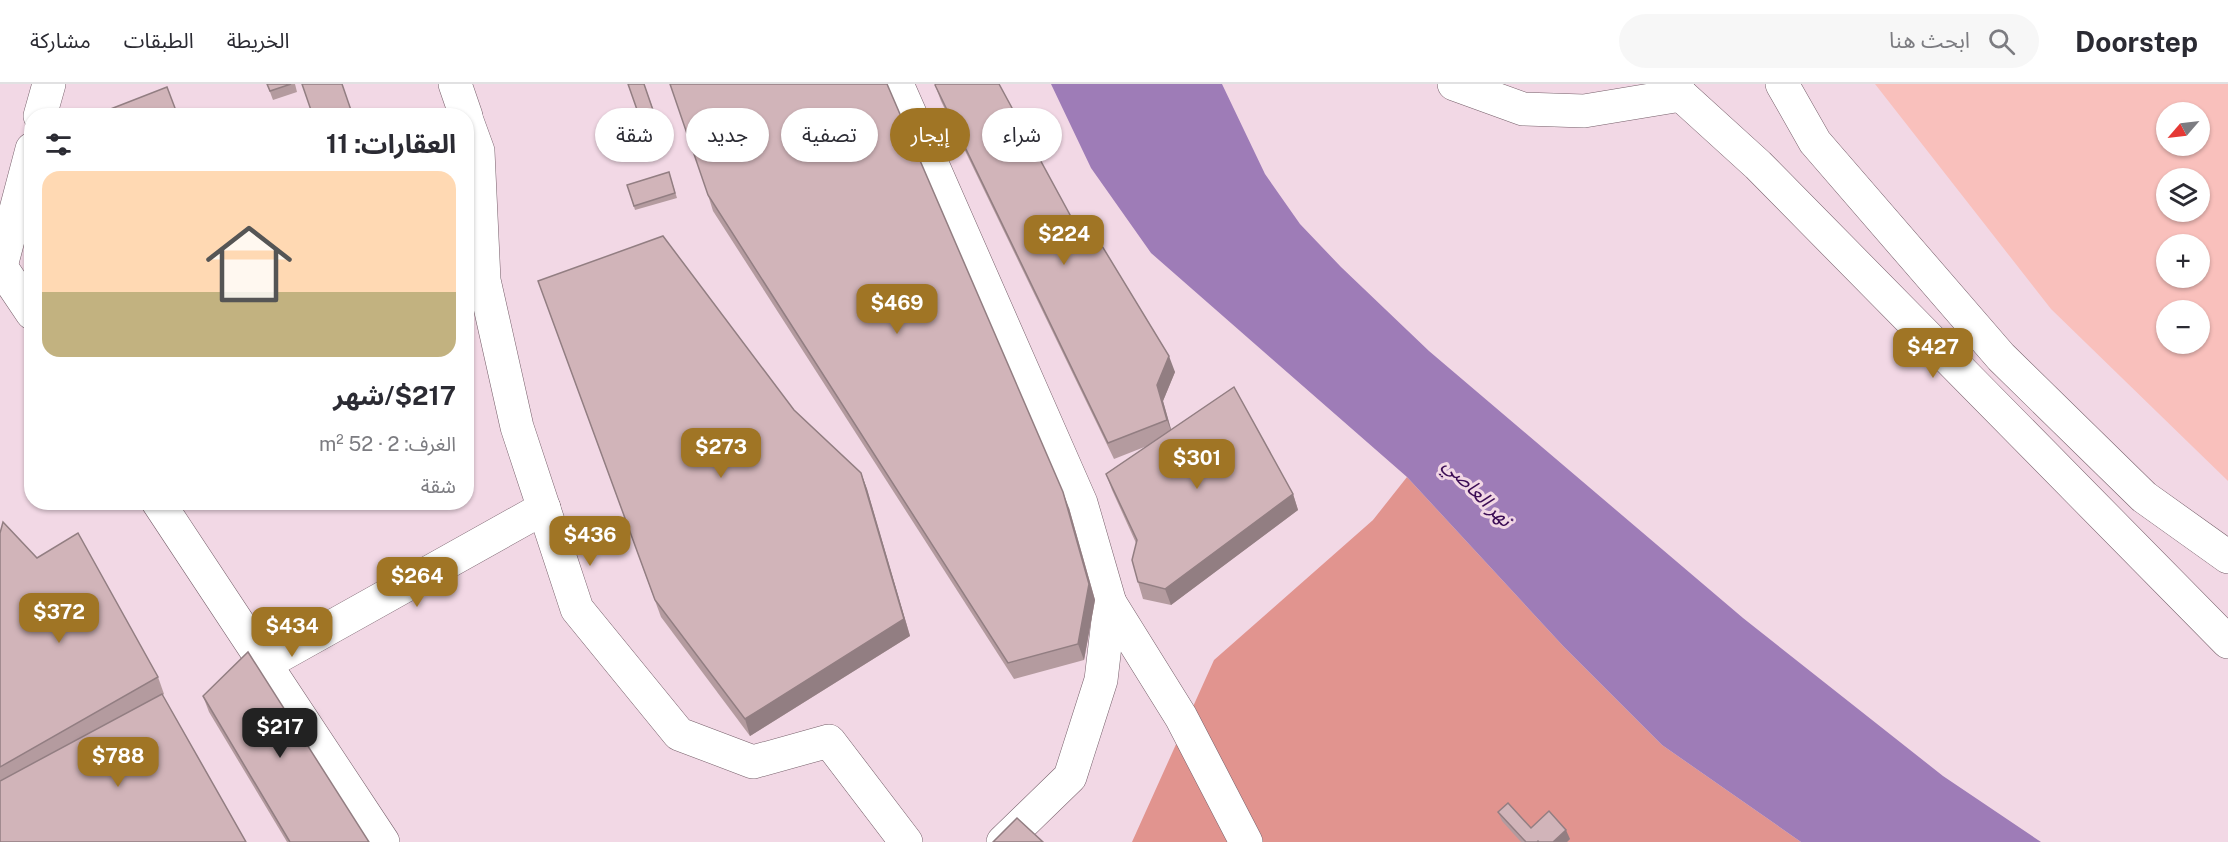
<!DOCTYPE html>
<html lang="ar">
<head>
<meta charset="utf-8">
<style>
  :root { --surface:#fff; --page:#f7f7f7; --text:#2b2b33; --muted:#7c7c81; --line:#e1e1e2; --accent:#a07525 }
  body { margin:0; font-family:"Public Sans","Noto Sans Arabic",sans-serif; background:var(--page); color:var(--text); direction:rtl; height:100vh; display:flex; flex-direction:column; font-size:22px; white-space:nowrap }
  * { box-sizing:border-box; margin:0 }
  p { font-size:20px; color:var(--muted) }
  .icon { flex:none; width:33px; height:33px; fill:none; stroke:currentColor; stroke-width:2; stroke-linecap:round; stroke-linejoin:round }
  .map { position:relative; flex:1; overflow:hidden; direction:ltr }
  .side { position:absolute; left:24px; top:24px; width:450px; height:402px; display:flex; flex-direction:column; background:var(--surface); border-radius:24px; box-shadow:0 2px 4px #0004; direction:rtl }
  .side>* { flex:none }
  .hud { position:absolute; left:492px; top:24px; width:570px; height:54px; direction:rtl; display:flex; gap:12px }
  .needle { width:39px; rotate:242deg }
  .tools { position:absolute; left:2156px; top:18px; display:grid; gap:12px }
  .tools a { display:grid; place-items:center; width:54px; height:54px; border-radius:50%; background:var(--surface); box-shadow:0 2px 4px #0004; font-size:30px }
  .price { position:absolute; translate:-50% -51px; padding:0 14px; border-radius:12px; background:var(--accent); color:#fff; font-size:20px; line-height:39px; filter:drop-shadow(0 2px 3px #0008) }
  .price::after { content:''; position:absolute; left:50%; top:36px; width:18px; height:14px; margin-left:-9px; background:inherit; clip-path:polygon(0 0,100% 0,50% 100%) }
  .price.selected { background:#222; color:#fff }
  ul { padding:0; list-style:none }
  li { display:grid; align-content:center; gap:12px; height:318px; padding:0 18px }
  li+li { border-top:2px solid var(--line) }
  li span { display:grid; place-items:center; height:186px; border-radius:18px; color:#555 }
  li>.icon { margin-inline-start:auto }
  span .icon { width:108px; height:108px; fill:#fffc; stroke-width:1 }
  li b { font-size:26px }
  h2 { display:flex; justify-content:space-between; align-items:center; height:72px; padding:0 18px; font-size:26px }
  .chip { padding:0 21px; border-radius:27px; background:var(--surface); box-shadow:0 2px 4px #0004; font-size:21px; line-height:54px }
  .chip.selected { background:var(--accent); color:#fff }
  header { display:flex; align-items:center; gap:36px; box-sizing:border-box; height:84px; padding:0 30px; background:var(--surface); border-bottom:2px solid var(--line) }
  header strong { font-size:28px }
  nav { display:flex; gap:33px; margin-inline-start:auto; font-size:21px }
  .search { width:420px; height:54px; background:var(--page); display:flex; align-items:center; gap:15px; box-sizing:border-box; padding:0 21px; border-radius:33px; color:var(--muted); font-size:22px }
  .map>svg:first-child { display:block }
</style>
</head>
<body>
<header>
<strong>Doorstep</strong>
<div class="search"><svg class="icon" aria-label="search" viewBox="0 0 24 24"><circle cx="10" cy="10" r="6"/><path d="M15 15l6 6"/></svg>ابحث هنا</div>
<nav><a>الخريطة</a><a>الطبقات</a><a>مشاركة</a></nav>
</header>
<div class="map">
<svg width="2228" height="758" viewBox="0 0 2228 758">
  <rect width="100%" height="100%" fill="#f2d8e5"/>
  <path fill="#f9c0bc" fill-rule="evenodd" d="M1875,0H2228V397L2051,225ZM2166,28H2199V62H2166ZM2166,94H2199V128H2166ZM2166,160H2199V194H2166ZM2166,226H2199V260H2166Z"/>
  <path fill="#e1948f" d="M1407,393L1564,563L1662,661L1801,758H1132L1214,576L1373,436Z"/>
  <path fill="#9e7cb7" d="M1051,0H1222L1265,90L1300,140L1341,183L1429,267L1743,534L1943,692L2041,758H1801L1662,661L1564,563L1407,393L1151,169L1091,84Z"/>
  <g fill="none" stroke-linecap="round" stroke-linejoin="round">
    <defs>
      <g id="minor">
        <path d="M455,0L466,32"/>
        <path d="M897,0L1081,419L1110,519L1101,596L1070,693L1003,758"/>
        <path d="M1454,0L1523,25L1584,27L1681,11"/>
        <path d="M40,32L49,0"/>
        <path d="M466,34L478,67L484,196L517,343L577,525L679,650L753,678L829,657L906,758"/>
        <path d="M1,183L32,229"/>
        <path d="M0,186L32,65"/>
        <path d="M158,418L383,758"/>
        <path d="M1110,519L1181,633L1246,758"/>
        <path d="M265,580L544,424"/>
      </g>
      <g id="secondary">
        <path d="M1665,0L1681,11L1758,81L2228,558"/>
        <path d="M1782,0L1815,58L2001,273L2144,413L2228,473"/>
      </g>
    </defs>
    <use href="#minor" stroke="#765f6a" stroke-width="34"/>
    <use href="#secondary" stroke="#765f6a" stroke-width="34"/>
    <use href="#minor" stroke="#fff" stroke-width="33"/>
    <use href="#secondary" stroke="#fff" stroke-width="33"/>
  </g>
  <g fill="#b49b9f">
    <path d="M267,0H295L297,8L273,16Z"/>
    <path d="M628,0H644L659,41L645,46Z"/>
    <path d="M935,1L1075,140L1175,288L1163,317L1171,346L1293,410L1298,426L1171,521L1143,515L1138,498L1136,459L1112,406L1106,390L1147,362L1114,375L941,17Z"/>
    <path d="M669,88L677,114L635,126L627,101Z"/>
    <path d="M708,111L1069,424L1095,516L1084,576L1014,595L713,127Z"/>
    <path d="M538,197L794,326L861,389L867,405L910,552L750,652L661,533Z"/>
    <path d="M466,250L474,269L466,272Z"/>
    <path d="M0,449L37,474L158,593L164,610L0,758Z"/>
    <path d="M203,612L369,758H287L209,628Z"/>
    <path d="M1498,728L1531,744L1570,755L1567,758H1521L1502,737Z"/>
  </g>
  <g fill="#927e82">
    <path d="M1169,272L1175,288L1163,317L1173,352L1167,336L1157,301Z"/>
    <path d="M861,389L867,405L910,552L750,652L745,635Z"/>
    <path d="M1063,408L1069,424L1095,516L1084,576L1078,560Z"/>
    <path d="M1293,410L1298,426L1171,521L1165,505Z"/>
    <path d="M1566,746L1570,755L1567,758H1553Z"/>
  </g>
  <g fill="#d1b4b9" stroke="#927e82" stroke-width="1.5">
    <path d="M267,0H291L270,7Z"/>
    <path d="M302,0H342L353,32H313Z"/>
    <path d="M628,0H644L655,32L641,37Z"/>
    <path d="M670,0H887L1063,408L1089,500L1078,560L1008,579L708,111Z"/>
    <path d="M936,0H999L1075,140L1085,134L1169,272L1157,301L1167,336L1108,359L935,1Z"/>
    <path d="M167,3L178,32H110L108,26Z"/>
    <path d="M669,88L675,109L634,122L627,101Z"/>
    <path d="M663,152L794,326L861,389L904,535L745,635L655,516L538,197Z"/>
    <path d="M466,250L472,265L466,267Z"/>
    <path d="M1234,303L1293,410L1165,505L1138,498L1132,476L1137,456L1106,390Z"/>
    <path d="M3,438L37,474L78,449L158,593L0,683V449Z"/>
    <path d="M248,568L369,758H290L203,612Z"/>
    <path d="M162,610L246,758H0V697Z"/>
    <path d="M1508,719L1531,744L1549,727L1566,746L1553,758H1539L1538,757L1537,758H1526L1498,728Z"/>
    <path d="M1017,734L1043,758H993Z"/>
  </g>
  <g text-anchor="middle" stroke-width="6" stroke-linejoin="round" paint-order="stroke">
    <g font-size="20" font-style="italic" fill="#3b0c55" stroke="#f2d8e5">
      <text transform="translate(1478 408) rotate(45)" y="7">نهر العاصي</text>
    </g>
  </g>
</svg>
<div class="tools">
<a><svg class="needle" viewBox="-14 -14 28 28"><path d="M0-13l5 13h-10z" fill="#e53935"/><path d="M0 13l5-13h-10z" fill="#7c7c81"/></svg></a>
<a><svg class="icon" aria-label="layers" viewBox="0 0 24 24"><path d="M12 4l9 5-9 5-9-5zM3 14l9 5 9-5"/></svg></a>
<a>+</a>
<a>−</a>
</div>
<b class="price" style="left:1064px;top:182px">$224</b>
<b class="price" style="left:897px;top:251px">$469</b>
<b class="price" style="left:1933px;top:295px">$427</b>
<b class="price" style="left:721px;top:395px">$273</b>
<b class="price" style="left:1197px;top:406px">$301</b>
<b class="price" style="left:590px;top:483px">$436</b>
<b class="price" style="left:417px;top:524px">$264</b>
<b class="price" style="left:59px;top:560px">$372</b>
<b class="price" style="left:292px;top:574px">$434</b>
<b class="price selected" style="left:280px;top:675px">$217</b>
<b class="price" style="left:118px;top:704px">$788</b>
<div class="hud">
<a class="chip">شراء</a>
<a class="chip selected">إيجار</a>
<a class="chip">تصفية</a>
<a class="chip">جديد</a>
<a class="chip">شقة</a>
</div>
<section class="side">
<h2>العقارات: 11<svg class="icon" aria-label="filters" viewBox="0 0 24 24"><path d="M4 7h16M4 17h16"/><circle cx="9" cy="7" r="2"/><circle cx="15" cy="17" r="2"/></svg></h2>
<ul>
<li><span style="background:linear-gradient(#ffd9b3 65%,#c2b280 0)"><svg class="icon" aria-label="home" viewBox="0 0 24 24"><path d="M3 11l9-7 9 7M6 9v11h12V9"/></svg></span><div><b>$217/شهر</b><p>الغرف: 2 · 52 m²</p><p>شقة</p></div></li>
</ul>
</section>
</div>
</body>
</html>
